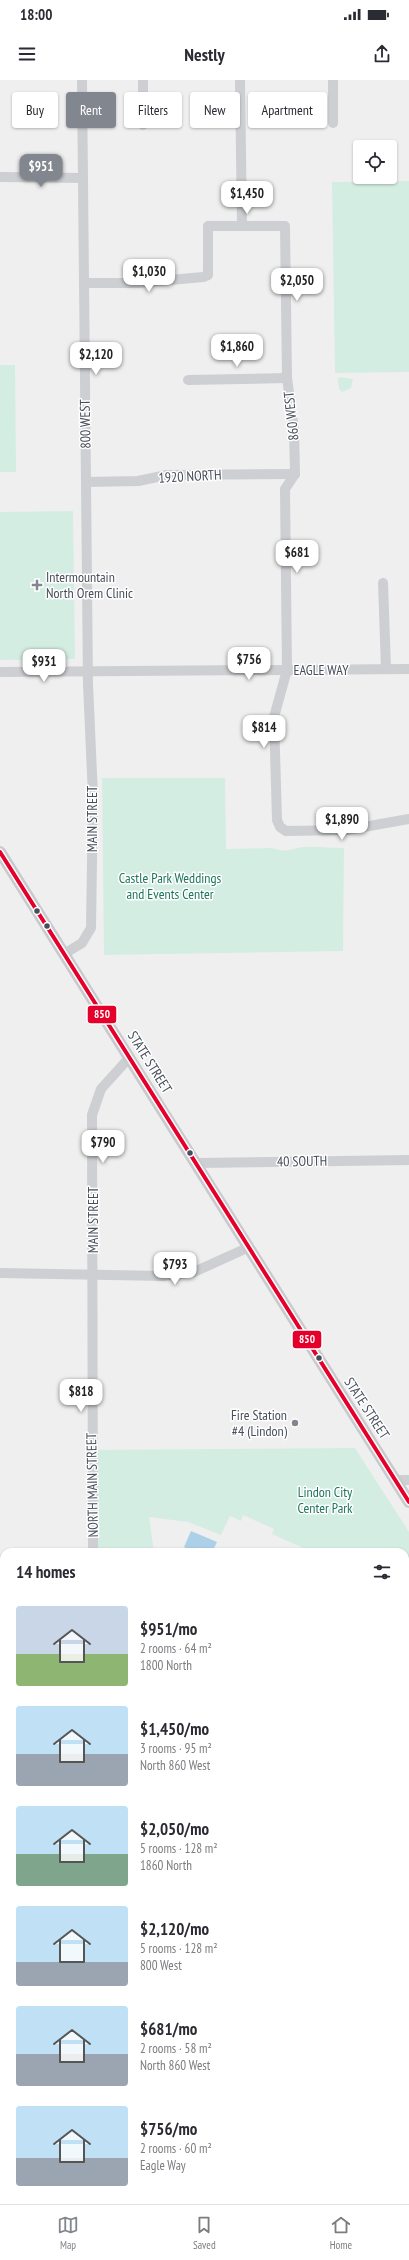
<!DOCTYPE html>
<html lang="en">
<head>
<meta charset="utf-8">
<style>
  :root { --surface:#fff; --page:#f7f7f7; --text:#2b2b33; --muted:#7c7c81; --line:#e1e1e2; --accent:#82868e }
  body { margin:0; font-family:"PT Sans Narrow",sans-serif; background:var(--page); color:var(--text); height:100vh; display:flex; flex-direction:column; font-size:15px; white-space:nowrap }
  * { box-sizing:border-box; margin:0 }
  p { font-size:13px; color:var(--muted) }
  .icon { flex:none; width:22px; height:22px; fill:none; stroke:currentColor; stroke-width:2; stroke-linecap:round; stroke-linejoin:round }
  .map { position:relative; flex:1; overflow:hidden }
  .details { position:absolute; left:0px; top:1468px; width:409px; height:656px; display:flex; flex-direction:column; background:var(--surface); border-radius:12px 12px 0 0; box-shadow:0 1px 3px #0004 }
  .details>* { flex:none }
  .hud { position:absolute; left:12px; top:12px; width:385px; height:36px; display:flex; gap:8px }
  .controls { position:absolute; left:353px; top:60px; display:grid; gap:8px }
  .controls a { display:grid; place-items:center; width:44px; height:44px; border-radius:4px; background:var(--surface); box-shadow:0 1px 3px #0004; font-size:20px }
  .price { position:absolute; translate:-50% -34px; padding:0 9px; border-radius:8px; background:#fff; color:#222; font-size:13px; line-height:26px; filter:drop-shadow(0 1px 2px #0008) }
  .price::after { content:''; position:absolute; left:50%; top:24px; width:12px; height:9px; margin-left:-6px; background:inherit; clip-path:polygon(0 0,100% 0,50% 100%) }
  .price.current { background:var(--accent); color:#fff }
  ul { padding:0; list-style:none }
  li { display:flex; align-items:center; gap:12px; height:100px; padding:0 16px }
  li span { display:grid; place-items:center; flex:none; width:112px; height:80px; border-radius:4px; color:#555 }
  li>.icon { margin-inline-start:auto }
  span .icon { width:48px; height:48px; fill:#fffc; stroke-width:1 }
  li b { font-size:17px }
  h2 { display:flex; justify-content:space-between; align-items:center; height:48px; padding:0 16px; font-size:17px }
  .tag { padding:0 14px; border-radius:4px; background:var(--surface); box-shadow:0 1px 3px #0004; font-size:14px; line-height:36px }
  .tag.current { background:var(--accent); color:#fff }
  .status { display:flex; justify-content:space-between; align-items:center; height:28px; padding:0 20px; background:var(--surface); direction:ltr }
  .status svg { height:11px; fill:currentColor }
  header { display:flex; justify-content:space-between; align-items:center; height:52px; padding:0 16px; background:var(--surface); font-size:18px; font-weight:800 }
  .tabs { display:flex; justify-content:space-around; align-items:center; height:56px; border-top:1px solid var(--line); background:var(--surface); font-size:11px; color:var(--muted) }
  .tabs a { display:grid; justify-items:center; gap:2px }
  .tabs .current { color:var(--accent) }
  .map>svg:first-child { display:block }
</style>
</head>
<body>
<div class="status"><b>18:00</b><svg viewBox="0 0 49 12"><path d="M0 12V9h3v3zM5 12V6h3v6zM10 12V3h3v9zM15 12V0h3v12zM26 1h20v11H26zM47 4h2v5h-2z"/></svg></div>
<header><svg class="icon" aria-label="menu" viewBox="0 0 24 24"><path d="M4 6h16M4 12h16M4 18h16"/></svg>Nestly<svg class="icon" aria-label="share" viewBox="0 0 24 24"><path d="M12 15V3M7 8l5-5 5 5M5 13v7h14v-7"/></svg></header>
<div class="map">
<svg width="409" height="2124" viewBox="0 0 409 2124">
  <rect width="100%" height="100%" fill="#efefef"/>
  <g fill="#d4ede3">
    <path d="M409,101V292L335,293L332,102Z"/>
    <path d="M0,285H15L16,392H0Z"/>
    <path d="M340,297L353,299L351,308L342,312L339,309L338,299Z"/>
    <path d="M73,431L75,579L0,580V432Z"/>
    <path d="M102,698H225L226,769L272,768C286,773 290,769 303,767C316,766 331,768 344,768L343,871L104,875Z"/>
    <path d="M355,1368L409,1452V1559L405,1563V1472H312L272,1454L274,1449L243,1435L241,1441L230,1436L221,1455L188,1442L149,1437L154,1472H93L92,1370Z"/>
    <path d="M405,1583L409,1587V1767H405Z"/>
  </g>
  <path fill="#abd0e8" d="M191,1451L217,1462L212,1472H195L184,1467Z"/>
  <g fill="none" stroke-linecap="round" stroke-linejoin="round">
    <g stroke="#cdcfd2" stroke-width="10">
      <path d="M143,0V45"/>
      <path d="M240,0L242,146"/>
      <path d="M333,0V43"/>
      <path d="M0,97L83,98"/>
      <path d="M84,203H138L203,197L208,195V146H285L287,298L294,350L295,394"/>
      <path d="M188,300L287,298"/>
      <path d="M295,394L285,409L287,590L274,637L277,740L280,747L286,751L347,750L409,739"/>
      <path d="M86,402L138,401L167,395L295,394"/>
      <path d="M383,503L386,589"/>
      <path d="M0,592L409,589"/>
      <path d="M64,874L82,863L91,848L93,716L88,604L82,0"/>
      <path d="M196,1083L409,1080"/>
      <path d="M0,1193L163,1196L194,1192L247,1168"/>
      <path d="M395,1400H409"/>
      <path d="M93,1472L92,1035L101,1009L129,978"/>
      <path d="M0,2078H4"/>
      <path d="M405,2093H409"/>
    </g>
    <path stroke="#c8cace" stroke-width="12" d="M0,772C136,989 272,1205 409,1422"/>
    <defs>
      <path id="bus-1" d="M0,772L409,1422"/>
    </defs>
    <use href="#bus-1" stroke="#fff" stroke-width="7"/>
    <use href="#bus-1" stroke="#e4002b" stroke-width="4"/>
  </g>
  <g fill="#82868e" stroke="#fff" stroke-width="1.5">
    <path d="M35 499h4v4h4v4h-4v4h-4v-4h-4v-4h4z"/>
    <circle cx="295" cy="1343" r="4"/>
  </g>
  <g fill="#474d5a" stroke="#fff" stroke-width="1.5">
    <circle cx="37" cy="831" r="3.5"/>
    <circle cx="47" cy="846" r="3.5"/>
    <circle cx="190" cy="1073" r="3.5"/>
    <circle cx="319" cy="1278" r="3.5"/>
  </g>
  <g text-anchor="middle" stroke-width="3" stroke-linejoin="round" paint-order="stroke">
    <g font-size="14" fill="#474d5a" stroke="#fff">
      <text transform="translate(291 336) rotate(-96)" y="5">860 WEST</text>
      <text transform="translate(85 344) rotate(-91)" y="5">800 WEST</text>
      <text transform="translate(190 396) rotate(-3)" y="5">1920 NORTH</text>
      <text x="321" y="595">EAGLE WAY</text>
      <text transform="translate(92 739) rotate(-90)" y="5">MAIN STREET</text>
      <text transform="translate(150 982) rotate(58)" y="5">STATE STREET</text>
      <text transform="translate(302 1081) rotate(-1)" y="5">40 SOUTH</text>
      <text transform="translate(93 1140) rotate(-90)" y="5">MAIN STREET</text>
      <text transform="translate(367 1328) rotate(57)" y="5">STATE STREET</text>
      <text transform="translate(92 1405) rotate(-91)" y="5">NORTH MAIN STREET</text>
    </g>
    <g font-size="14" fill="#474d5a" stroke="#fff" text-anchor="start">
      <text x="46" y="502">Intermountain<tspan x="46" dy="16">North Orem Clinic</tspan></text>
      <text x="287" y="1340" text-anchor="end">Fire Station<tspan x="287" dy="16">#4 (Lindon)</tspan></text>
    </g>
    <g font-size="14" fill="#1d765b" stroke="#fff">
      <text x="170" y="803">Castle Park Weddings<tspan x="170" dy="16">and Events Center</tspan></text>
      <text x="325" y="1417">Lindon City<tspan x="325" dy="16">Center Park</tspan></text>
    </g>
  </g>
  <g stroke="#fff" stroke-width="1.5">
    <rect x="87" y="925" width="30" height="19" rx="4" fill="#e4002b"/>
    <rect x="292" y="1250" width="30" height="19" rx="4" fill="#e4002b"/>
  </g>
  <g font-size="11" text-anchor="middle" font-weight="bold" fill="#fff">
    <text x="102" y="938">850</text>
    <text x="307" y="1263">850</text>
  </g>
</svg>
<div class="controls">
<a><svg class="icon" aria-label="locate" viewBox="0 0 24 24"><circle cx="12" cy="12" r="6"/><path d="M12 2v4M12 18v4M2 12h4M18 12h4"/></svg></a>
</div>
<b class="price current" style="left:41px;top:108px">$951</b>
<b class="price" style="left:247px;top:135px">$1,450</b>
<b class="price" style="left:149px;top:213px">$1,030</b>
<b class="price" style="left:297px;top:222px">$2,050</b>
<b class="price" style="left:237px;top:288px">$1,860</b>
<b class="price" style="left:96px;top:296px">$2,120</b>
<b class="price" style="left:297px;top:494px">$681</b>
<b class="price" style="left:249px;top:601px">$756</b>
<b class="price" style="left:44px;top:603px">$931</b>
<b class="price" style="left:264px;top:669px">$814</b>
<b class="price" style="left:342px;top:761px">$1,890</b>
<b class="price" style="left:103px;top:1084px">$790</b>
<b class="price" style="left:175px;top:1206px">$793</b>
<b class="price" style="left:81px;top:1333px">$818</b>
<div class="hud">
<a class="tag">Buy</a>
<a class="tag current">Rent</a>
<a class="tag">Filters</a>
<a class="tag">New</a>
<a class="tag">Apartment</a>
</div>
<section class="details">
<h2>14 homes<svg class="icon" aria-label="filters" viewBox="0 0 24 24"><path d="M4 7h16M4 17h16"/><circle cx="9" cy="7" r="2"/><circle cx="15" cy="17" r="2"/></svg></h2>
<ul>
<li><span style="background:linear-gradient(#c9d6e8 60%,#8fb573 0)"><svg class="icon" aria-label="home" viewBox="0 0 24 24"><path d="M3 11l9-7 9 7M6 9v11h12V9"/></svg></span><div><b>$951/mo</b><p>2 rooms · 64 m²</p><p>1800 North</p></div></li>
<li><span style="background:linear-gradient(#bfe0f5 60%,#9aa5b1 0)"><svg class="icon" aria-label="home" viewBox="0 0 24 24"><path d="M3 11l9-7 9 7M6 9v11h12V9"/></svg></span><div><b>$1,450/mo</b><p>3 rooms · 95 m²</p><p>North 860 West</p></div></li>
<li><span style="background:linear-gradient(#bfe0f5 60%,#7fa58c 0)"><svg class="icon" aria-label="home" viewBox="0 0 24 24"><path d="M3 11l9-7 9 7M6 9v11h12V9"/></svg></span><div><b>$2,050/mo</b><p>5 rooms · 128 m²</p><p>1860 North</p></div></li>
<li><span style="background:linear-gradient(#bfe0f5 70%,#9aa5b1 0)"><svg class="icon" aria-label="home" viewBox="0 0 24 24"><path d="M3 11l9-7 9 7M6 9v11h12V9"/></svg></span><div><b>$2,120/mo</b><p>5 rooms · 128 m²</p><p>800 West</p></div></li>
<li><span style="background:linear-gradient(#bfe0f5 60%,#9aa5b1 0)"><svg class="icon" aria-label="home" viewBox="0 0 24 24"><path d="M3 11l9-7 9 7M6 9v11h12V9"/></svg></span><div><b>$681/mo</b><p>2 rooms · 58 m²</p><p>North 860 West</p></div></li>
<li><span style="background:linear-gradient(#bfe0f5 65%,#9aa5b1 0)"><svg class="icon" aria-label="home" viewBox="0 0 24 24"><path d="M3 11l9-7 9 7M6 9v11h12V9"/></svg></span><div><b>$756/mo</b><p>2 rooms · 60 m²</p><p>Eagle Way</p></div></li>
</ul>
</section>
</div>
<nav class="tabs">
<a class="current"><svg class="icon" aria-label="map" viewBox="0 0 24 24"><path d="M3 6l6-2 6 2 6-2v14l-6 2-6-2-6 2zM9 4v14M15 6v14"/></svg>Map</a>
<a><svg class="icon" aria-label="saved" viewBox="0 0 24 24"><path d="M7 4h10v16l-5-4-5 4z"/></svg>Saved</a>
<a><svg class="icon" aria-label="home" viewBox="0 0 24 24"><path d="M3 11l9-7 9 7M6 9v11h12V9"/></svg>Home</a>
</nav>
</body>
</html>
